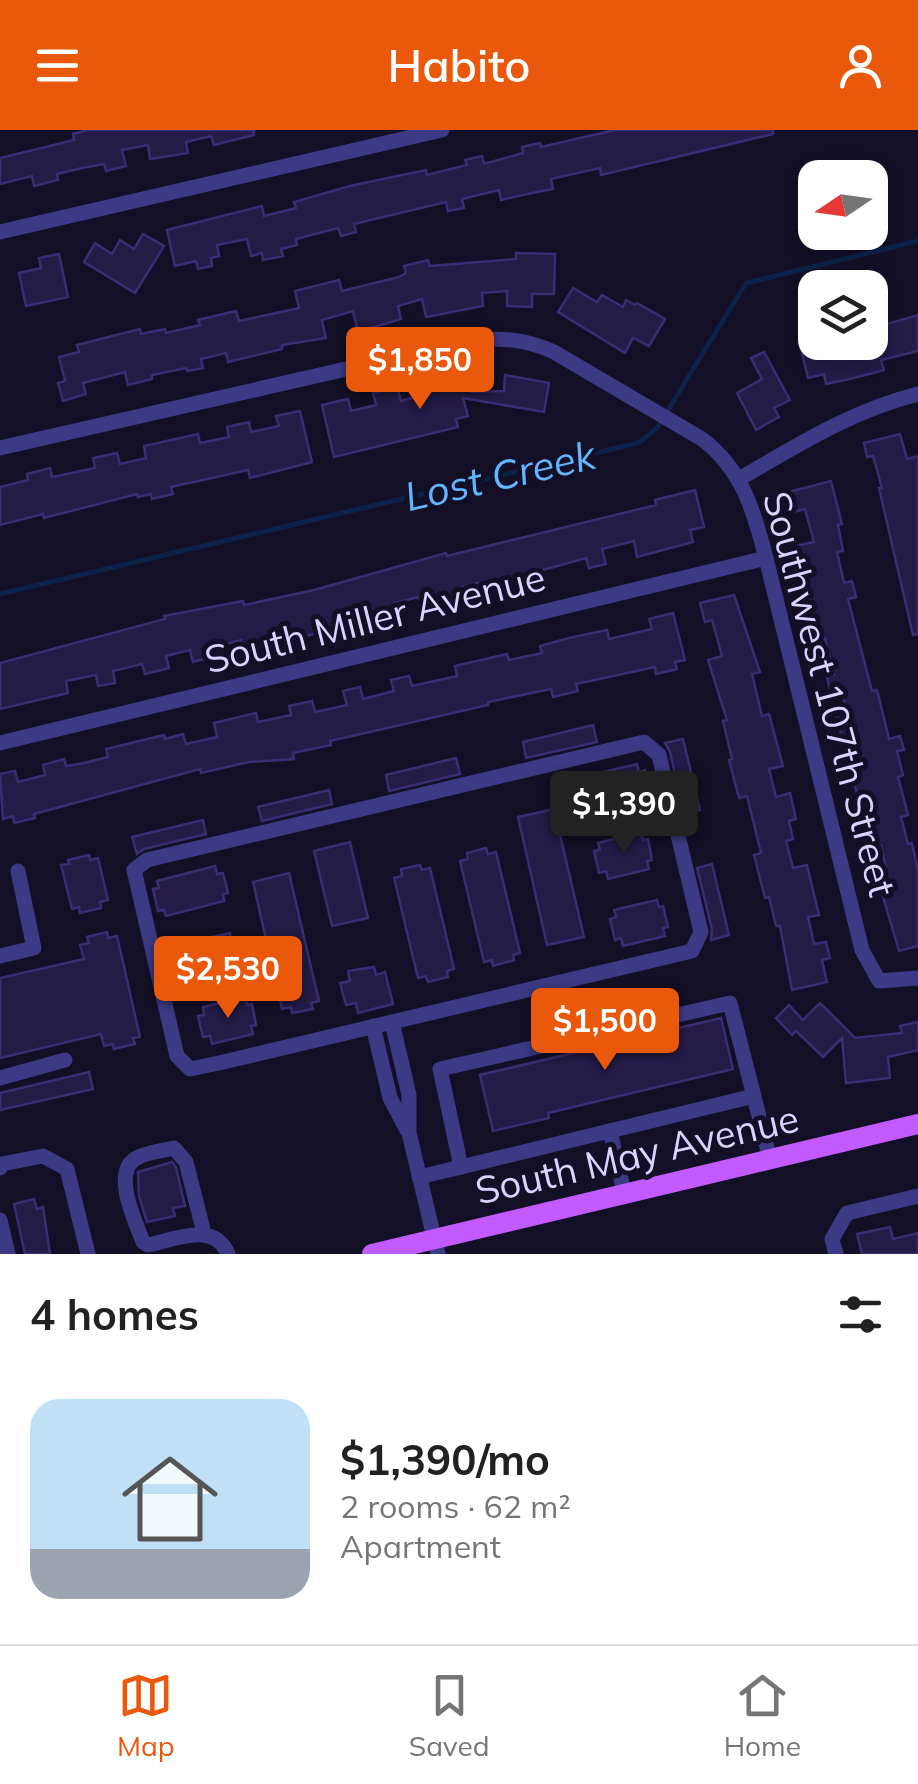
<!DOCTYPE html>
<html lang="en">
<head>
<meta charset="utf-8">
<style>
  :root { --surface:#fff; --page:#f2f2f2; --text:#202124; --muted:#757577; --line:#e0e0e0; --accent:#ea580c }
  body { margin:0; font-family:Mulish,sans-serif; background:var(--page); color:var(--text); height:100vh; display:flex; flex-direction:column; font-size:38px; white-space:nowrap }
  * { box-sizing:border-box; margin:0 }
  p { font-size:32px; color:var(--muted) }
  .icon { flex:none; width:55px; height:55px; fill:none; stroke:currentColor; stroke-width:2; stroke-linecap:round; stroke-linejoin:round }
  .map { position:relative; height:1124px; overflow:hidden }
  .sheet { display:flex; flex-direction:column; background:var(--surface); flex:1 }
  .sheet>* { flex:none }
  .needle { width:65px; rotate:257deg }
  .tools { position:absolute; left:798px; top:30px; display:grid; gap:20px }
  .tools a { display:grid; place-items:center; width:90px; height:90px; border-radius:20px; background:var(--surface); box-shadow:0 5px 15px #0003; font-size:50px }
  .price { position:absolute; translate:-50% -85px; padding:0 22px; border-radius:10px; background:var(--accent); color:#fff; font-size:32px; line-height:65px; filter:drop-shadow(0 2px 5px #0008) }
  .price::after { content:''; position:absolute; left:50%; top:60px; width:30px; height:22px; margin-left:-15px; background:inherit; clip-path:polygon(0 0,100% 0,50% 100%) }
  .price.active { background:#222; color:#fff }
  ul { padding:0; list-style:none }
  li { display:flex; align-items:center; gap:30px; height:250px; padding:0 30px }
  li+li { border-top:2px solid var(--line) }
  li span { display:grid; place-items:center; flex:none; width:280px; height:200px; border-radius:30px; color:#555 }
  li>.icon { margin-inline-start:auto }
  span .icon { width:120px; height:120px; fill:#fffc; stroke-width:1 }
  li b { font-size:42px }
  h2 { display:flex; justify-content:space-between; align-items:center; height:120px; padding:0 30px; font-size:42px }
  header { display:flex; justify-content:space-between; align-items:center; height:130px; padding:0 30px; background:var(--accent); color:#fff; font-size:45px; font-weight:600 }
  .tab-bar { display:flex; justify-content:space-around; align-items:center; height:140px; border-top:2px solid var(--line); background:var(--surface); font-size:28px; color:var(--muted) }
  .tab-bar a { display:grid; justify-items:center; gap:5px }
  .tab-bar .active { color:var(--accent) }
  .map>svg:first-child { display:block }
</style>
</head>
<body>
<header><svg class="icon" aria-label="menu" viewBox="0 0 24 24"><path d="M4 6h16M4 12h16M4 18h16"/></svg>Habito<svg class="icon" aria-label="person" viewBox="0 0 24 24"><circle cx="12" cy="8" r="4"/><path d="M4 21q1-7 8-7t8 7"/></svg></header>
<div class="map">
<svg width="918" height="1124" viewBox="0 0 918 1124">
  <rect width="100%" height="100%" fill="#130f26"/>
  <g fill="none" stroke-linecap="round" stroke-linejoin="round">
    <path stroke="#0c2248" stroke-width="5" d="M0,464L638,313L657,298L746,153L918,111"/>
  </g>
  <g fill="#241b47" stroke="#3b2d73" stroke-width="2.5">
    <path d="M88,0H254V5L214,15L211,6L186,12L188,23L150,29L148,15L122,20L126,36L106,41L104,34L82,38L57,44L58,50L34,56L32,46L0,54V28L74,10L73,4Z"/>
    <path d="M615,0H773V4L601,45L600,38L551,49L553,59L532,63L501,70L499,60L462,69L464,78L448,81L446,72L354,94L356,102L341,106L338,98L296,109L297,115L281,119L283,126L263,130L262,123L251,126L247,109L217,115L219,126L211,128L212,136L198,139L196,131L175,136L167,100L262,76L264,86L296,78L294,72L350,56L426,40L427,45L467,35L465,30L482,26L484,34L523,23L522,17L540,13L541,17Z"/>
    <path d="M143,104L164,116L135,163L84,132L95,113L112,124L120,110L134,119Z"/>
    <path d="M516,123L555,124L554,164H532V177L507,176V161L482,163L483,176L426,187L422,169L398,176L401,189L358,202L353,181L322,190L326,208L282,215V219L228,232L226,223L201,229L203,238L187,241L186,238L152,245V249L128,255L125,242L83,253L86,264L63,271L58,253L65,251L59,227L79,222L77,215L140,199L141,204L165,199L166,203L200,195L198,190L236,181L239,191L299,178L295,161L339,150L342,161L399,147L406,143L404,136L428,130L430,136L516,129Z"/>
    <path d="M59,124L68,167L26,176L19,143L41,138L39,128Z"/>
    <path d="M573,158L597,172L602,165L623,177L626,170L635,175L637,173L665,189L649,216L633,208L625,223L558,182Z"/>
    <path d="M918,185V221L881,230L884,240L850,249L826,254L824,244L808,248L799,211L815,207V212H870V199Z"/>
    <path d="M764,222L790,270L774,278L779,287L756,300L737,263L762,249L751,228Z"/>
    <path d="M465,242L471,262L504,261L505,245L549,253L544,282L463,268L468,286L456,289L458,297L334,327L322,275L348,269L351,281L376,275L373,263L397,257L401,271L444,258L441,248Z"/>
    <path d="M300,281L312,332L250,348L248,340L171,357L173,364L152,369L151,364L138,367L137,364L44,388L43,384L0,395V357L28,350L27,344L50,338L52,347L95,338L93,328L117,323L120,334L146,328L144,316L198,304L200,313L229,307L227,297L249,292L251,302L279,296L276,286Z"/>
    <path d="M900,304L907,329L918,326V504L913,505L879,358H882L873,326L867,327L864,313Z"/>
    <path d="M831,351L842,394L838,395L843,421L837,422L844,453L852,451L856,467L848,469L872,561L877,560L889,609L900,606L904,620L897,621L903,645L898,647L908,685L901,687L908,714L912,713L918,741V816L899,821L877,746L887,743L881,716L870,719L860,664H857L850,639L863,636L857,609L843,612L837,588L848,586L842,562L831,564L827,547L834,545L825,508L820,510L795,416L814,412L805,379L786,384L781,364Z"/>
    <path d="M695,360L704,397L690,400L693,412L637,427L634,411L602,419L606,434L589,438L586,428L543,440L544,448L493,461L490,450L462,457L465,468L440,474L439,468L420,472L418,467L395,473L397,483L375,489L372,479L344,485L347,496L297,508L295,501L266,507L267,514L243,520L241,510L213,518L215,526L193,532L190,520L166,526L169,538L145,544L142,534L113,541L115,553L98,556L96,545L66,551L68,563L0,579V533L165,489L164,486L243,471L244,475L314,460L446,423L447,426L656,375L655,370Z"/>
    <path d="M734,465L760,542L752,544L762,586L769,584L783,636L769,639L776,667L790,663L796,689L789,691L793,709L786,711L793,738L807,735L819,785L808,787L814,814L826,812L830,828L822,830L827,852L792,860L780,796H776L769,767L765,768L754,725L761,723L747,666L739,668L729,630L732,629L723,591L727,590L708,530L722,526L712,490L705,492L700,473Z"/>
    <path d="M673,483L685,530L675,532L677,539L656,544L655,537L576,554L578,561L553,567L551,559L488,572V575L330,611L331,615L293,623L294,629L249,632L201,643L200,639L34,684L35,688L14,693L13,686L3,689L0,644L15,641L18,652L45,645L43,635L64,629L66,636L84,633L108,627L106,619L164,605L165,609L183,604L186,614L217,607L214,593L256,583L258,592L291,585L289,576L312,571L315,582L347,575L343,561L360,557L363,569L394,561L391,550L409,546L412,556L457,546L455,536L507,524L509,530L542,523L540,516L569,508L607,500L609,509L652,499L649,489Z"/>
    <path d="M593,595L597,612L526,628L523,612Z"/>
    <path d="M683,609L700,680L684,684L670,622L665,613Z"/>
    <path d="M456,628L460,644L389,661L386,645Z"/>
    <path d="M637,634L639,642L645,640L650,661L645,662L646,670L588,684L586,678L580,679L575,657L581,656L579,648Z"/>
    <path d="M329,660L332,674L262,691L258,677Z"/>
    <path d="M554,679L584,807L547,815L518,687Z"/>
    <path d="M203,690L206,704L144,719L137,724L132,707Z"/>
    <path d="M641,702L643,710L648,709L652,730L647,731L649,739L608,749L606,741L599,743L594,721L600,720L598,713Z"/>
    <path d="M350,712L368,788L332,796L314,721Z"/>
    <path d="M486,718L488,724L496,722L520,823L513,825L514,830L493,836L492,830L484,832L460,731L468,729L467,723Z"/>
    <path d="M89,725L90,730L98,728L108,770L100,772L101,778L80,783L79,777L72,779L61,735L69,734L68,730Z"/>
    <path d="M712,734L729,805L711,810L712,799L697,738Z"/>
    <path d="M420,735L422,740L430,738L454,839L447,841L448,847L428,852L426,846L418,848L394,748L402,746L401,739Z"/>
    <path d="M215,736L217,744L223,743L228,763L223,764L224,771L166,786L164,780L158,781L153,759L159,758L157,751Z"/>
    <path d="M289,743L319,871L311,873L313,879L292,883L291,877L282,879L253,752Z"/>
    <path d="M657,770L659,777L663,776L668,797L663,798L665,806L623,816L621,808L615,810L610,789L616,787L614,780Z"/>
    <path d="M107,802L108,808L117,806L140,907L133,908L135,914L114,919L113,914L104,916L101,904L0,928V848L84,829L80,815L89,813L87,807Z"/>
    <path d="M230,803L231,811L236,810L240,830L235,831L237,840L196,850L194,842L187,843L182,822L188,821L186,813Z"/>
    <path d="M374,837L376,845L385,842L393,874L358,883L356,873L346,875L340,853L350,851L348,841Z"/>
    <path d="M245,867L247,875L252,874L256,895L251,896L253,904L212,914L210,906L203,907L198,886L204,885L203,877Z"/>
    <path d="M820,873L855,908L902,903L900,896L918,892V920L888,927L890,948L846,953L842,908L823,927L796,901L792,905L776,888L789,875L803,890Z"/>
    <path d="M721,888L733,939L548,983L549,988L493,1001L480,945Z"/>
    <path d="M89,942L93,959L0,980V963Z"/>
    <path d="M172,1032L176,1037L185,1076L173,1078L175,1086L147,1092L139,1066L138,1042Z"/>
    <path d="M34,1069L37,1079L43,1077L50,1124H25L14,1074Z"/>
    <path d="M890,1097L893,1109L918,1103V1124H862L857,1104Z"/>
  </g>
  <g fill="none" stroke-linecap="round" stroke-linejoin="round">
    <g stroke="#3d3a85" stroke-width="15">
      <path d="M0,102L442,0"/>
      <path d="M0,318L469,211C500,207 526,209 554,222L702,309C742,339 754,381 766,428L862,820L879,851L918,848"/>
      <path d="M739,349C796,316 853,280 918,264"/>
      <path d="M644,612L659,625L701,802L692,821L219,933L190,939L177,926L134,740L147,730Z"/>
      <path d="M0,613L766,428"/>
      <path d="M0,826L34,818L18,741"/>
      <path d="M392,892L409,965V1003L438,1124"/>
      <path d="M373,896L390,968L407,1000"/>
      <path d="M0,948L65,930"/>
      <path d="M754,966L461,1037L440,939L730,873L770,1029"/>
      <path d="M610,1001L625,1066"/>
      <path d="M0,1038L2,1034L43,1026L67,1039L88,1124"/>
      <path d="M419,1047L461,1037"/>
      <path d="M0,1090L8,1124"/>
      <path d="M204,1103L186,1032L174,1018C163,1021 145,1022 135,1029C112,1044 136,1093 143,1112L148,1115C176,1109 214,1091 228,1124"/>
      <path d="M836,1124L832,1109L847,1083L918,1066"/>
    </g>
    <path stroke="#c25bff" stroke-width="20" d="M372,1124L918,994"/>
  </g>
  <g text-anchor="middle" stroke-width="10" stroke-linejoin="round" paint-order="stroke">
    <g font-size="38" fill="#d9d4ff" stroke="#130f26">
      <text transform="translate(375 489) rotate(-14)" y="13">South Miller Avenue</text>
      <text transform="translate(829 564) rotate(75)" y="13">Southwest 107th Street</text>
      <text transform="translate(637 1025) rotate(-13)" y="13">South May Avenue</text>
    </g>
    <g font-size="40" font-style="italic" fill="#62b6ff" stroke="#130f26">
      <text transform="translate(500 346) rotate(-13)" y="14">Lost Creek</text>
    </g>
  </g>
</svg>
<div class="tools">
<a><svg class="needle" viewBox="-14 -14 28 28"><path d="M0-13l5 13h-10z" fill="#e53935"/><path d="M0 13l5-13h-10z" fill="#757577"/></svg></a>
<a><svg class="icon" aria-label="layers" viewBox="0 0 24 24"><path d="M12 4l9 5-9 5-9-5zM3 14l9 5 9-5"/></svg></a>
</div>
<b class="price" style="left:420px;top:282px">$1,850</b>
<b class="price active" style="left:624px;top:726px">$1,390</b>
<b class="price" style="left:228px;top:891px">$2,530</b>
<b class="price" style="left:605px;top:943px">$1,500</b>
</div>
<section class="sheet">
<h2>4 homes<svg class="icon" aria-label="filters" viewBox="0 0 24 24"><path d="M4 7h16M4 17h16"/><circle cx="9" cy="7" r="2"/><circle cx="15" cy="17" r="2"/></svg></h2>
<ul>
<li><span style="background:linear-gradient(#bfe0f5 75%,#9aa5b1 0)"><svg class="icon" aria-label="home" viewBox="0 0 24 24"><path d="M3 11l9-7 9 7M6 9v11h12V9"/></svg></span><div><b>$1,390/mo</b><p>2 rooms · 62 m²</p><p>Apartment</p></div></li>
</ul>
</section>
<nav class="tab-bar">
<a class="active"><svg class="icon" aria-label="map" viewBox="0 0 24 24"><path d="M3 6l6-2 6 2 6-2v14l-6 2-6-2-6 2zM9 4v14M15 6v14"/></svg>Map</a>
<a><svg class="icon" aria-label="saved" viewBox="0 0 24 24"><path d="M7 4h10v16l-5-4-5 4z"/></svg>Saved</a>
<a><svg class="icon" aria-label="home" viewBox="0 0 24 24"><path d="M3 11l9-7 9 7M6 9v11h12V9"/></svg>Home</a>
</nav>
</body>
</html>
